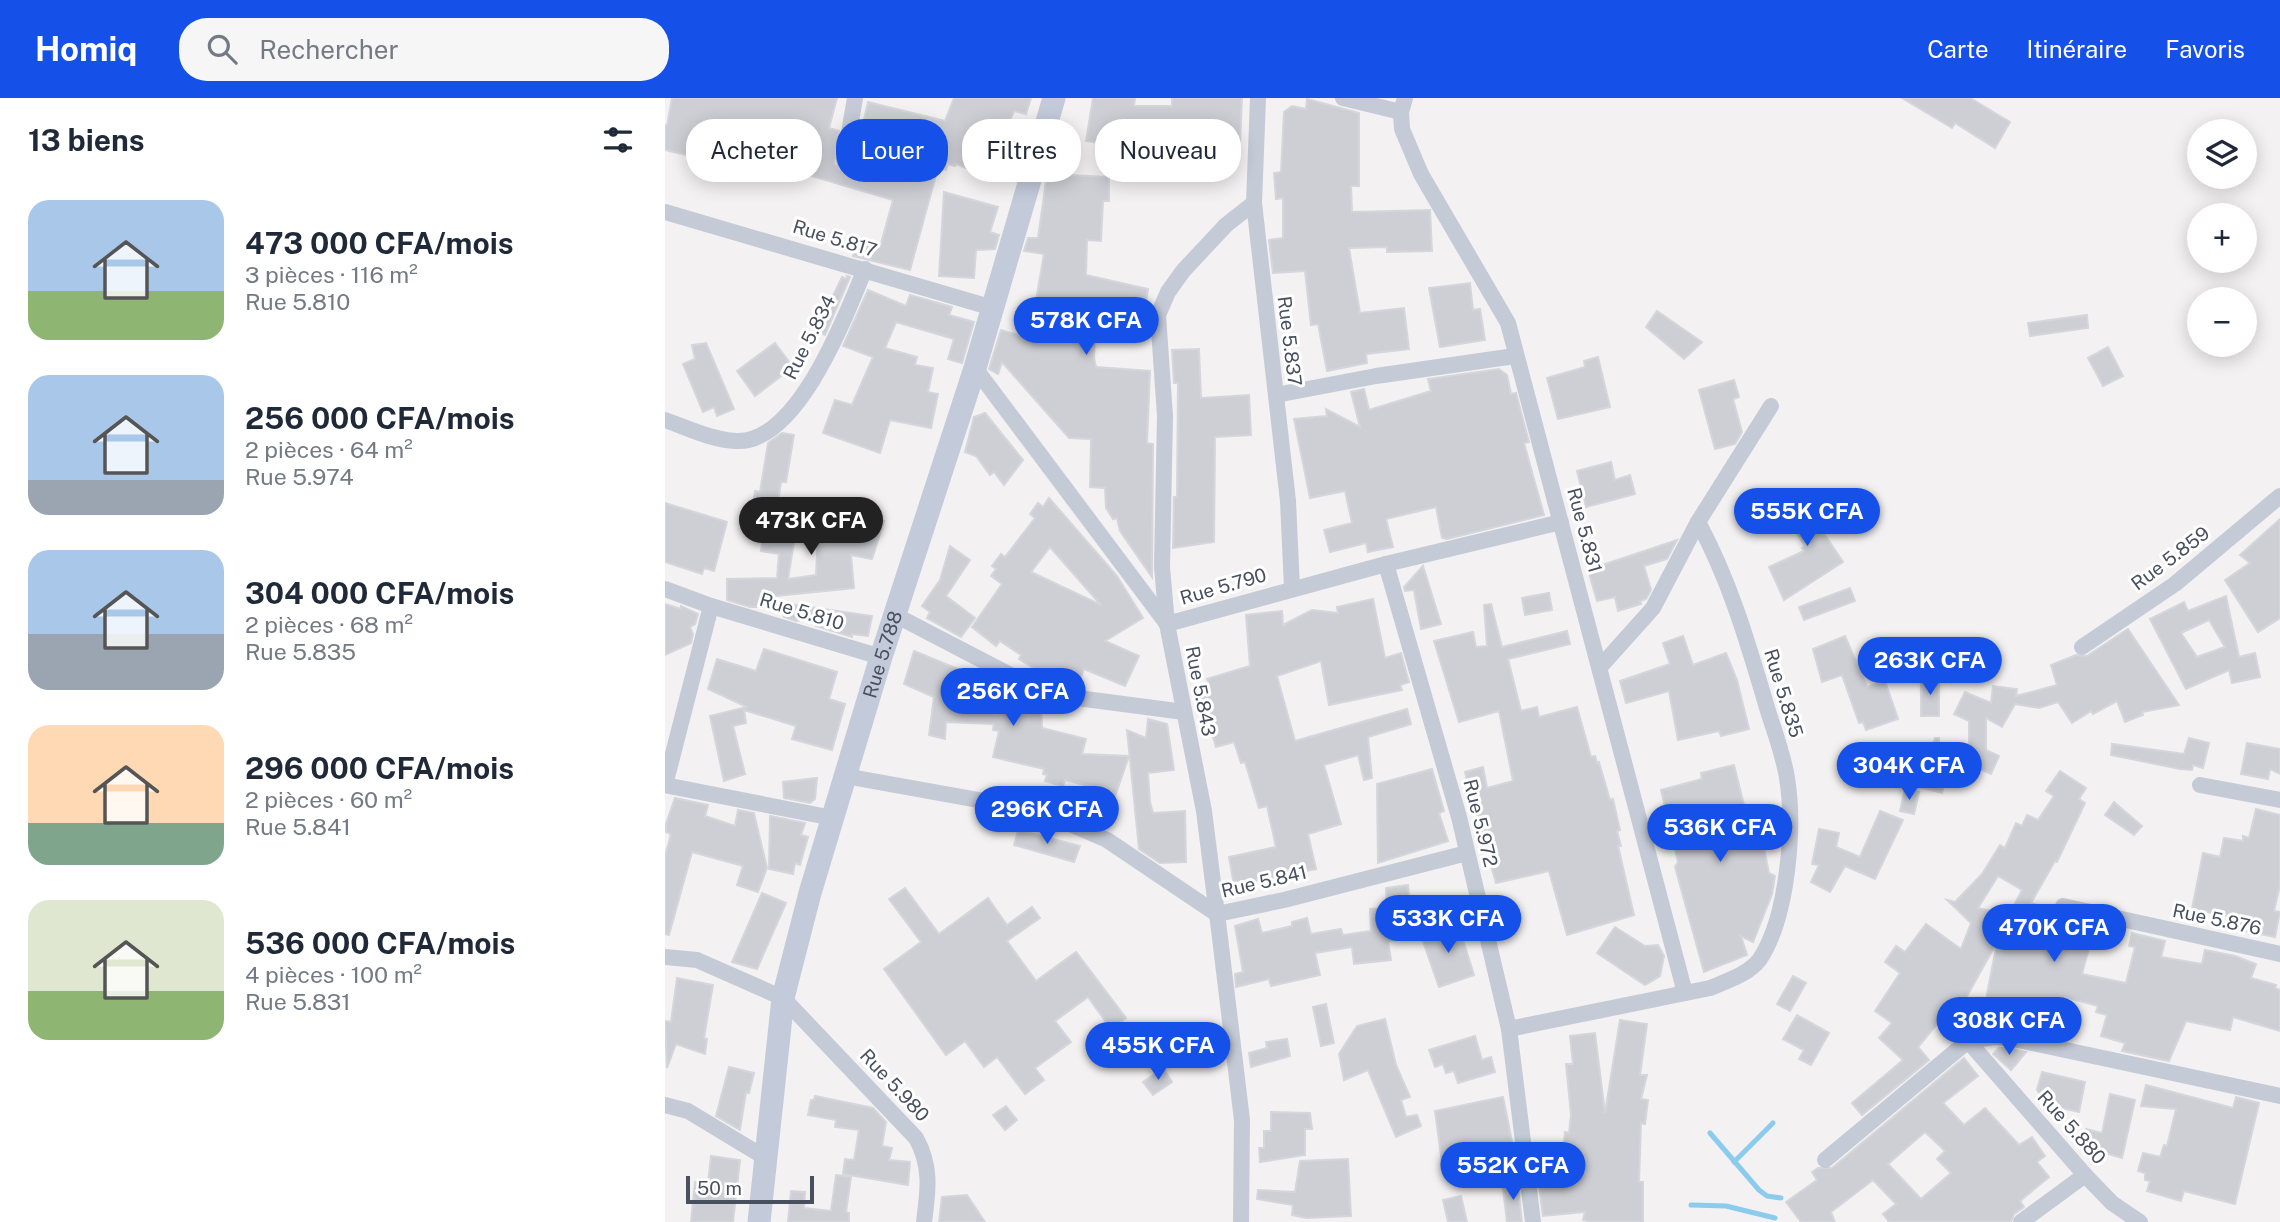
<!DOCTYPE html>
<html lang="fr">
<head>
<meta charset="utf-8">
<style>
  :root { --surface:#fff; --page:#f6f6f7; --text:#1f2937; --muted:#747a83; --accent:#1551e9 }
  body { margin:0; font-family:"Public Sans",sans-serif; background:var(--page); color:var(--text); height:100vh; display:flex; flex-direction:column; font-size:26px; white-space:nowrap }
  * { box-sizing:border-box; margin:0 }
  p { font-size:23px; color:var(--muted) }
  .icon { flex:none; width:38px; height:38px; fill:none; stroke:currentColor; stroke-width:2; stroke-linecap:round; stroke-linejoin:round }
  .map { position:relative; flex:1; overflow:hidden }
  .sheet { display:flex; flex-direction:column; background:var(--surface); width:665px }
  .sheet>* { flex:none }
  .guide { position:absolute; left:21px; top:21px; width:665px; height:63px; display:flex; gap:14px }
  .fabs { position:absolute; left:1522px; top:21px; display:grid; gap:14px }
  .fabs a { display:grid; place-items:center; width:70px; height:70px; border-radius:50%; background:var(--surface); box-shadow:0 4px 18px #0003; font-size:35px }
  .scale { position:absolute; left:21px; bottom:18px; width:128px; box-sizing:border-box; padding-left:7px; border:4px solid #48505f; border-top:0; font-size:19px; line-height:24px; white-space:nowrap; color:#48505f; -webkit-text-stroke:5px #fff; paint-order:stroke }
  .price { position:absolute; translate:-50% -60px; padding:0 16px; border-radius:24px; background:var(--accent); color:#fff; font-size:23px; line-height:46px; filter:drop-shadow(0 2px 4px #0008) }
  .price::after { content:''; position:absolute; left:50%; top:42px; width:21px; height:16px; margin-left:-10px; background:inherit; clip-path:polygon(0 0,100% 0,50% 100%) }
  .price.current { background:#222; color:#fff }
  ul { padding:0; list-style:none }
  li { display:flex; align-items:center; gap:21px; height:175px; padding:0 28px }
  li span { display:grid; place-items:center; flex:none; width:196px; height:140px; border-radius:21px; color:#555 }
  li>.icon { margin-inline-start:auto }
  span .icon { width:84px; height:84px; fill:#fffc; stroke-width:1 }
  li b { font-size:30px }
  h2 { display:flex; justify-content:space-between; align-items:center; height:84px; padding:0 28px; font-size:30px }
  .pill { padding:0 24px; border-radius:28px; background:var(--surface); box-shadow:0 4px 18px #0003; font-size:24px; line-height:63px }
  .pill.current { background:var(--accent); color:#fff }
  header { display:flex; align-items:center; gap:42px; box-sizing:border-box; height:98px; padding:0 35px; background:var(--accent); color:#fff }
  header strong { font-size:33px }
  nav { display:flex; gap:38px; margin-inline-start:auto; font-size:24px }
  .search { width:490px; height:63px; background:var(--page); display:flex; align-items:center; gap:18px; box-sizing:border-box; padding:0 24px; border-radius:28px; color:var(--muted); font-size:26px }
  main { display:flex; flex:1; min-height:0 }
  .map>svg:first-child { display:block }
</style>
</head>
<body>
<header>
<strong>Homiq</strong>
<div class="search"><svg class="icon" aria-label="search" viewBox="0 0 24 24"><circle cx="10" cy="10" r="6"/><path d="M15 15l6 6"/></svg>Rechercher</div>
<nav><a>Carte</a><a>Itinéraire</a><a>Favoris</a></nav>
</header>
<main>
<section class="sheet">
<h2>13 biens<svg class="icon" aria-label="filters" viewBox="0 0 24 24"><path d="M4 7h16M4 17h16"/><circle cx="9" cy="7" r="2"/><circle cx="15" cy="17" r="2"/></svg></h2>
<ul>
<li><span style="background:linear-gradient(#a9c7e8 65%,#8fb573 0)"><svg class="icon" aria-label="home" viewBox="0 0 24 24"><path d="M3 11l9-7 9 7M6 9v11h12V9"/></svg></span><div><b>473 000 CFA/mois</b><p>3 pièces · 116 m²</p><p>Rue 5.810</p></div></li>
<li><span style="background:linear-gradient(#a9c7e8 75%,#9aa5b1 0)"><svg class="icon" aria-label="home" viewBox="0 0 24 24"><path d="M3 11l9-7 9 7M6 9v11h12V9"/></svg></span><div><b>256 000 CFA/mois</b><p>2 pièces · 64 m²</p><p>Rue 5.974</p></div></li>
<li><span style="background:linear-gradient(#a9c7e8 60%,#9aa5b1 0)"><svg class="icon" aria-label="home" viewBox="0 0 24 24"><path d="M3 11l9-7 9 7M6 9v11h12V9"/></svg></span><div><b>304 000 CFA/mois</b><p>2 pièces · 68 m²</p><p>Rue 5.835</p></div></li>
<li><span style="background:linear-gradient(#ffd9b3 70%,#7fa58c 0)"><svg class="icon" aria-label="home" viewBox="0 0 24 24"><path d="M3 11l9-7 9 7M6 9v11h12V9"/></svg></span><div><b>296 000 CFA/mois</b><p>2 pièces · 60 m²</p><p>Rue 5.841</p></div></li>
<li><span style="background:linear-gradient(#dfe7d0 65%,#8fb573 0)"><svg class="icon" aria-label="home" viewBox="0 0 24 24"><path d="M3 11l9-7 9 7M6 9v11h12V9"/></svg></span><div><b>536 000 CFA/mois</b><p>4 pièces · 100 m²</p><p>Rue 5.831</p></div></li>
</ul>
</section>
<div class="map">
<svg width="1615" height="1124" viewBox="0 0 1615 1124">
  <rect width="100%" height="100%" fill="#f3f1f1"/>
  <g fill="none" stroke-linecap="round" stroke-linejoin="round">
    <g stroke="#8bcbee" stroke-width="5">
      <path d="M1045,1035L1094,1092L1102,1098L1116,1100"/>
      <path d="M1069,1064L1108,1025"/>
      <path d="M1026,1107L1061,1108L1110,1120"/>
    </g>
  </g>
  <g fill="#cdcfd5" stroke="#d5d6dc" stroke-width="2" fill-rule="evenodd">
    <path d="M7,0H172L164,30L174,33L169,66L178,73L189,65L203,4L280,23L289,0H366L361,16L349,13L337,42L328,38L311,74L291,66L290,68L283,66L281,72L273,70L245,172L188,158L193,143L215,149L228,102L83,59L81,64L36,51L34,60L0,52V27L2,28Z"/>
    <path d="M428,0H470L469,8H507V0H577L575,45L503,44V55L421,43Z"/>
    <path d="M1237,0H1305L1345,24L1330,50L1290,25L1287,30Z"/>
    <path d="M642,1L694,15V88H686L687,114L765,112L767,153L722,154V149L684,150L695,215L739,210L744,251L701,256L702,265L662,273L653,226L646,227L640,173L608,175L604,142L618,140V100L611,101L609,75L616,74L619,14L627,8L641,11Z"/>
    <path d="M382,76L444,79V103H438L436,143L422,142L421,177L483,191L480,210L431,201L429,260L431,269L485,273L482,345L488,346L487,479L455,433L452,420L448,421L441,410L440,390L425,389L426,341L404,340L337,264L333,276L324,271L336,232L360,239L363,208H370L379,156L359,153L363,140H373Z"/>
    <path d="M279,94L333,109L325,134L334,137L330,151L311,152L309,180L274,178Z"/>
    <path d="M182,178L185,179L160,237L151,233L177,179L181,181Z"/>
    <path d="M805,185L808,212L815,211L820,242L775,249L764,190Z"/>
    <path d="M203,192L241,208L245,197L287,209L284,217L309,224L297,265L283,261L289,241L231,224L220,250L252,259L250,267L268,270L263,294L273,296L266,330L225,322L215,355L158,335L170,302L187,307L208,259L178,248Z"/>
    <path d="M992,213L1037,244L1019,261L981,229Z"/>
    <path d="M1422,217L1423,230L1365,238L1363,225Z"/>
    <path d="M41,245L69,311L52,318L49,309L38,314L18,266L30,261L27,247Z"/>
    <path d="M110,245L128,269L90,298L72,273Z"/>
    <path d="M1443,249L1458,278L1438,288L1423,260Z"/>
    <path d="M534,251L536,300L584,297L586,337L550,339L549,444L508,450L509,399H512L513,285H509L507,252Z"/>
    <path d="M933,259L945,309L893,321L882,280L920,269L919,263Z"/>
    <path d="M834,271L842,277L846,296L851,295L864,344L859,345L879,417L782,441L777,440L771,409L721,421L728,449L703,454L701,445L665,454L659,432L687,425L680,393L645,400L629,321L662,318L661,311L695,329L686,294L699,291L704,312L766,293L763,281Z"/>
    <path d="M1069,282L1074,299L1068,301L1077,334L1070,346L1050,351L1034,292Z"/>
    <path d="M320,315L358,362L339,387L329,374L325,377L311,358L300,354L309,319Z"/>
    <path d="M117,335L129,337L121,384H116L112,410L88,406L90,393L95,394L103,345Z"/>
    <path d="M946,364L950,382L965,377L970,396L921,409L912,373Z"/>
    <path d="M1151,394L1169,423L1156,431L1178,464L1119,502L1104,469L1139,453L1137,450L1140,448L1119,415Z"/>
    <path d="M384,400L452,478L478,520L440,543L474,558L460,588L419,571L412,589L391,580L387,581L354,561L356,557L335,543L331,548L307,529L337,486L326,478L331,471L327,468L336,456L340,459L370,420L365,416L373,405L378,409ZM385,449L436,507L366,474Z"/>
    <path d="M0,405L62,424L49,473L39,470L37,476L0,464Z"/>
    <path d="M154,408L219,423L207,461L186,457L189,490L101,499V509H85L62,502V481L112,480L114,456L96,453L101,420L132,426L123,481L151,477Z"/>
    <path d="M1615,421V520L1593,534L1560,482L1585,465L1575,457Z"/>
    <path d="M1012,442L1002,461L979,468L986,492L981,501L975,503L976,506L953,513L950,499L932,503L923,472Z"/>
    <path d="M285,448L305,462L281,498L310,520L296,539L262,520L265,514L257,508L275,482Z"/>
    <path d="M758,468L776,526L756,531L749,492L740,493L739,489Z"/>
    <path d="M1185,490L1190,503L1139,522L1134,509Z"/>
    <path d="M884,495L887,512L860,517L857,500Z"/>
    <path d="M1561,498L1574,559L1590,555L1595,579L1567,585L1564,572L1521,591L1485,521L1519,504L1523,513ZM1544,522L1560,549L1532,559L1516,535Z"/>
    <path d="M708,501L720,560L736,555L744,584L735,587L737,592L664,607L656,563L612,578L630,643L742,611L746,626L703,639L707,680L699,682L693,657L659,667L676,726L643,736L651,771L569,787L564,759L611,749L602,708L594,710L580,664L576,665L569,644L551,649L536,598L546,595L542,581L585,568L581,517L617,513L618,527L647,512L673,515L672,509Z"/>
    <path d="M117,505L207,518L203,538L187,536V539L151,528V520L131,523L119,519Z"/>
    <path d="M0,506L16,511V508L33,516L30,526L25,529L28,536L26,545L0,557Z"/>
    <path d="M826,506L837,549L902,533L905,546L843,561L856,613L872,609L874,619L912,609L926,659L930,658L932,665L934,664L945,702L948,701L955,732L952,733L956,748H953L969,817L902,837L884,773L831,785L826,768L829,767L820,733L815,735L800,674L818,669L822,690L848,683L834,613L794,624L769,543L808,534L811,549L822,548L819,507Z"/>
    <path d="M1463,531L1514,607L1477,614L1478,617L1460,624L1452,603L1428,616L1426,613L1407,625L1393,604L1374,610L1350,606L1337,629L1321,620V652L1334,658L1326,676L1304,666V623L1289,616L1300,594L1326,605L1328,588L1352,591L1351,598L1392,587L1386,567L1411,557L1422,558Z"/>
    <path d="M1018,538L1028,567L1061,555L1072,582L1084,631L1056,638L1054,633L1013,642L1004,593L961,605L955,583L1005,566L998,545Z"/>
    <path d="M1180,538L1202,589L1220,583L1233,621L1201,632L1198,624L1194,625L1177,577L1157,584L1148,551Z"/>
    <path d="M99,551L172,574L164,601L180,606L167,652L127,641L131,628L79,612L81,625L68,628L80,676L59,683L45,618L82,609L43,591L52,561L91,573Z"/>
    <path d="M249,553L354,596L352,610H376L377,630L421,641L417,656L464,658L447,707L424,700L428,689L400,682L398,688L380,683L382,677L378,676L379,671L328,659L334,633L328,632L329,626L281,624L280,641L264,637L269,599L239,586Z"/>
    <path d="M1274,579V618H1256V580Z"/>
    <path d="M483,621L502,626L509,672L483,675L485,704L488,715L520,713L521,764L495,765L474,751L462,632L481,640Z"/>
    <path d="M1270,640H1274V664L1285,667L1277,695L1255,689Z"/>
    <path d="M1524,640L1544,645L1538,670L1528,667L1527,672L1515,671L1446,657L1447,646L1519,656Z"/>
    <path d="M1582,645L1615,651V676L1605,671L1603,681L1576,676Z"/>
    <path d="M1069,667L1082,719L1107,712L1111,726L1095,731L1104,775L1110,778L1107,796L1088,844L1076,838L1082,857L1039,874L1010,769L1013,764L996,692L1037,681L1036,675Z"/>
    <path d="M767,671L779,713L774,715L783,743L713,765L712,686Z"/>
    <path d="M1395,673L1421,690L1414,701L1420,705L1392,764L1390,763L1366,805L1389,812L1396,818L1424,825L1417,848L1424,850L1417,876L1461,885L1470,849L1464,848L1467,835L1500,843L1496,859L1537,866L1540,852L1570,858L1591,866L1586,880L1611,887L1610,890L1615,892V933L1568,919L1565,932L1521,923L1504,963L1457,953L1460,945L1436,938L1442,917L1431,914L1433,908L1400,899L1396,915L1377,936L1316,928L1332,844L1291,918L1283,913L1253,949L1264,962L1197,1017L1187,1005L1238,962L1214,940L1227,925L1210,913L1235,875L1220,864L1231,848L1240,854L1261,826L1296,851L1306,825L1282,802L1290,804L1317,776L1335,747L1340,750L1351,725L1357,728L1362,717L1373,722L1389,698L1381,693ZM1333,778L1357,792L1344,817L1313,810Z"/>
    <path d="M152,680L150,701L145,705L119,700L118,684Z"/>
    <path d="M1240,691L1254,694L1249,716L1235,713Z"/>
    <path d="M10,700L43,707L40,718L70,728L73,712L89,715L102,770L93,794L72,787L78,768L27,754L4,837L0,836V758L6,736L1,734V726Z"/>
    <path d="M1449,704L1477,728L1469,737L1440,717Z"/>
    <path d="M1591,711L1615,717V787L1609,813L1615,814L1610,839L1566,830L1569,819L1527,811L1538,755L1555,759L1559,740L1578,743V738L1584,740Z"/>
    <path d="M1215,713L1238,722L1210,781L1180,768L1165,794L1146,784L1154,767L1147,766L1154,731L1174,735L1171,749L1195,759Z"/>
    <path d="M105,718L140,725L136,737L143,739L135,767L130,765L128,776L104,771Z"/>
    <path d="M353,732L415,748L409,764L349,747Z"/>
    <path d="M743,787L747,834L732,835V842L723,843L726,862L689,866L687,849L650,855L655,877L606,888L604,881L571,889L570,876L578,874L570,828L593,821L597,835L627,828V824L642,820L646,836L676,831L678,837L706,833L705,811L722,810L721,790Z"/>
    <path d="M240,790L274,836L323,800L342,827L367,809L375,820L342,843L371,883L411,854L461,920L446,931L423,899L390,923L406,944L370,970L379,982L360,996L332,959L319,969L300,943L281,957L219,871L256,844L224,801Z"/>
    <path d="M97,795L121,805L92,871L67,864Z"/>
    <path d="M793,826L809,877L774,889L756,838Z"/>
    <path d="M950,829L980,848L993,847L999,858L995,878L980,887L932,855Z"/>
    <path d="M1128,878L1141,885L1125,913L1112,906Z"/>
    <path d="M12,880L48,887L39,940L42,941L40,956L11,946L2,970L0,923L6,924Z"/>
    <path d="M661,906L669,945L656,948L648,909Z"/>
    <path d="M1132,917L1164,935L1146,967L1134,961L1139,952L1118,941Z"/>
    <path d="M720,921L731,967L745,999L736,1002L741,1019L752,1017L756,1028L731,1039L703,972L679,982L674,956L692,928Z"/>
    <path d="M955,922L982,926L975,977H982L976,1001L983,1002L980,1026L976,1025L974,1084H978V1124H927L918,1122L920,1114L878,1118L872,1073L896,1074L900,1034L904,1035L906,1017L901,966H908L905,938L930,935L940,1015Z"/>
    <path d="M810,938L817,962L826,959L830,974L793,985L789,973L781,975L778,966L770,969L764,952Z"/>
    <path d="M622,941L625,958L586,969L584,955L602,950L601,944Z"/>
    <path d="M1334,950H1343L1361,954L1346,972L1328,956Z"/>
    <path d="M1299,960L1313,978L1278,1005L1299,1027L1320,1010L1354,1047L1367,1039L1380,1058L1372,1064L1384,1079L1355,1103L1359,1109L1349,1116L1346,1124H1224L1218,1116L1231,1106L1208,1082L1166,1114L1170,1124H1136L1121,1104L1152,1082L1147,1074L1153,1070H1167ZM1260,1034L1280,1053L1272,1061L1286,1075L1256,1101L1223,1066Z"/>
    <path d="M64,969L89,975L84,995L81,994L75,1032L51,1018Z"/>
    <path d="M498,970L507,984L488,997L478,984Z"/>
    <path d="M1377,974L1420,984L1414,1014L1383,1007L1372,992Z"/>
    <path d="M1481,987L1568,1010L1571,999L1594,1005L1570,1106L1519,1093L1516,1103L1482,1093L1485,1083L1480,1082V1075L1473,1073L1478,1055L1495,1059L1499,1047L1502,1048L1511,1011L1476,1008Z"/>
    <path d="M1445,996L1470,1002L1457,1060L1417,1048L1421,1031L1437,1035Z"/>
    <path d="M150,998L208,1010L221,1024L217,1048L227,1050L224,1062L245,1064L243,1087L178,1076L180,1061L189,1062L194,1032L170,1029L171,1022L143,1017L146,1002H149Z"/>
    <path d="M838,999L849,1053L777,1065L770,1013Z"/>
    <path d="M341,1008L352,1022L340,1032L328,1017Z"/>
    <path d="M606,1014L645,1015L647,1031H640V1057L595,1064L594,1050H599V1033H606Z"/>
    <path d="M46,1058L75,1062L68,1124H26L30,1084L43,1085Z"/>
    <path d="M683,1061L686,1118L641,1120L627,1117L628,1107L592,1101L593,1092L630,1094L635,1063Z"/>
    <path d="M847,1072H851L857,1124H842L838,1091L850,1090Z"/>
    <path d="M171,1077L186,1079L181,1114L184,1115V1124H123L126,1093L140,1094L139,1110L166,1113Z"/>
    <path d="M302,1097L320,1124H274L277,1099Z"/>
    <path d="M796,1098L802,1124H783L778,1102Z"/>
  </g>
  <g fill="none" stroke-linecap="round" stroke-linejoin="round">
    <g stroke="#c4cad6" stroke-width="16">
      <path d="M593,0L589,105L623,403L627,490"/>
      <path d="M678,0L736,14"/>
      <path d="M740,0L736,14L737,31L756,76L843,225L1020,895"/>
      <path d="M179,63L190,0"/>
      <path d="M0,114L328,210"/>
      <path d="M310,270L502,526L721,466L896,424"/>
      <path d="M611,297L711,278L850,258"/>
      <path d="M0,322C23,330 47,342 71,343C133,346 181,217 200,171"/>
      <path d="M1033,424L1106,308"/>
      <path d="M721,466L794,719L844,931L868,1124"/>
      <path d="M0,491L46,508L0,687"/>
      <path d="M46,508L216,559"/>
      <path d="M230,517L382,596L519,614"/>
      <path d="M1417,549L1510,486L1615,398"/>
      <path d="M180,678L375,713L442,742L552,816L619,802L802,755"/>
      <path d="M0,687L168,720"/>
      <path d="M1535,687L1615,702"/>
      <path d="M1398,808L1615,856"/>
      <path d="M0,859L32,862L118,900L251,1040C267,1069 263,1093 259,1124"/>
      <path d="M844,931L1045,890C1062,883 1084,876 1095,861C1123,818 1130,729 1122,680C1118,654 1107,628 1100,603C1082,542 1064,481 1033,424L988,510L936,568"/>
      <path d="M0,1007L23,1013L99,1059"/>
      <path d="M1160,1062L1303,943"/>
      <path d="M576,1124L577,1022L555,840L539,713L502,526L497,469L500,318L493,217L503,194L518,173L561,127L589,105"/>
      <path d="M1356,1124L1420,1077"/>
      <path d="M1475,1124L1447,1105L1420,1077L1303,943L1329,939L1344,940L1615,998"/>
    </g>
    <path stroke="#c3cada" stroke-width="23" id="s1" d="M94,1124L118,900L145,795L216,559L310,270L389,0"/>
  </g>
  <g text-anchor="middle" stroke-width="6" stroke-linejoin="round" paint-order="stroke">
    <g font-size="19" fill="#48505f" stroke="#fff">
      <text transform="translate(170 140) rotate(17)" y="7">Rue 5.817</text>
      <text transform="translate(144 239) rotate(-63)" y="7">Rue 5.834</text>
      <text transform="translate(625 243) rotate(83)" y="7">Rue 5.837</text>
      <text transform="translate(920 432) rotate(75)" y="7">Rue 5.831</text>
      <text transform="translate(1505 460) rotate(-37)" y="7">Rue 5.859</text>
      <text transform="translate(558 488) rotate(-16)" y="7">Rue 5.790</text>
      <text transform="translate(137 513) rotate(17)" y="7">Rue 5.810</text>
      <text dy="7" stroke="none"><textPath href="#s1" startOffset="583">Rue 5.788</textPath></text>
      <text transform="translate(536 593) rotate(79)" y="7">Rue 5.843</text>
      <text transform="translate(1119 595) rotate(73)" y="7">Rue 5.835</text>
      <text transform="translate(816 725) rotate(76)" y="7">Rue 5.972</text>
      <text transform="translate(599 783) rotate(-13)" y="7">Rue 5.841</text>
      <text transform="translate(1552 821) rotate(12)" y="7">Rue 5.876</text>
      <text transform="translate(230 987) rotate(47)" y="7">Rue 5.980</text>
      <text transform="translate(1407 1029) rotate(48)" y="7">Rue 5.880</text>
    </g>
  </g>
</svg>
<div class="fabs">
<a><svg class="icon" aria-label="layers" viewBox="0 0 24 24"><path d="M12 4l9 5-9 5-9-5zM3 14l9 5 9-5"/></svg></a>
<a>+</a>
<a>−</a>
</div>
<div class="scale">50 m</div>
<b class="price" style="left:421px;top:259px">578K CFA</b>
<b class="price" style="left:1142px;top:450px">555K CFA</b>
<b class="price current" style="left:146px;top:459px">473K CFA</b>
<b class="price" style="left:1265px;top:599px">263K CFA</b>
<b class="price" style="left:348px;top:630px">256K CFA</b>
<b class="price" style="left:1244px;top:704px">304K CFA</b>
<b class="price" style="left:382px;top:748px">296K CFA</b>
<b class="price" style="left:1055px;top:766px">536K CFA</b>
<b class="price" style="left:783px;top:857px">533K CFA</b>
<b class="price" style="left:1389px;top:866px">470K CFA</b>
<b class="price" style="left:1344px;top:959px">308K CFA</b>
<b class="price" style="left:493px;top:984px">455K CFA</b>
<b class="price" style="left:848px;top:1104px">552K CFA</b>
<div class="guide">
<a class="pill">Acheter</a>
<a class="pill current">Louer</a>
<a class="pill">Filtres</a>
<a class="pill">Nouveau</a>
</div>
</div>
</main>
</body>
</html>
